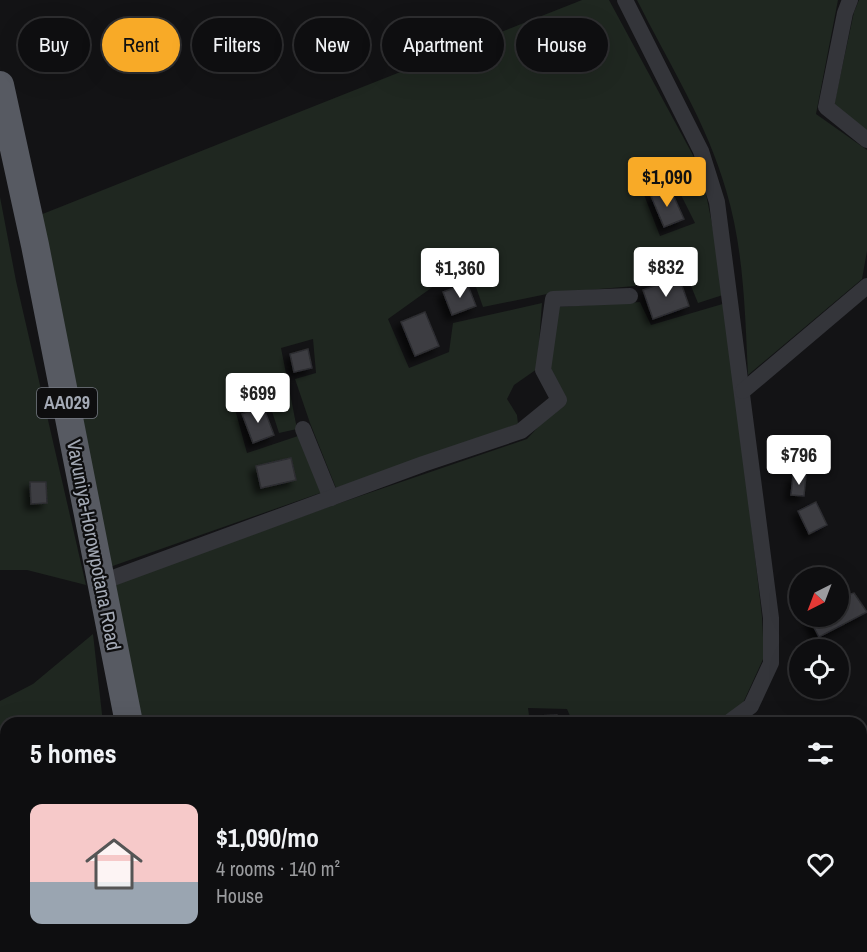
<!DOCTYPE html>
<html lang="en">
<head>
<meta charset="utf-8">
<style>
  :root { --surface:#0e0e10; --page:#171719; --text:#f1f3f6; --muted:#9b9c9f; --line:#2e2e30; --accent:#f8aa27 }
  body { margin:0; font-family:"Archivo Narrow",sans-serif; background:var(--page); color:var(--text); height:100vh; display:flex; flex-direction:column; font-size:22px; white-space:nowrap }
  * { box-sizing:border-box; margin:0 }
  p { font-size:20px; color:var(--muted) }
  .icon { flex:none; width:33px; height:33px; fill:none; stroke:currentColor; stroke-width:2; stroke-linecap:round; stroke-linejoin:round }
  .map { position:relative; flex:1; overflow:hidden }
  .drawer { position:absolute; left:0px; top:717px; width:867px; height:236px; display:flex; flex-direction:column; background:var(--surface); border-radius:18px 18px 0 0; box-shadow:0 6px 24px #0002,0 0 0 2px var(--line) }
  .drawer>* { flex:none }
  .guide { position:absolute; left:18px; top:18px; width:831px; height:54px; display:flex; gap:12px }
  .needle { width:39px; rotate:222deg }
  .buttons { position:absolute; left:789px; top:567px; display:grid; gap:12px }
  .buttons a { display:grid; place-items:center; width:60px; height:60px; border-radius:50%; background:var(--surface); box-shadow:0 6px 24px #0002,0 0 0 2px var(--line); font-size:30px }
  .price { position:absolute; translate:-50% -51px; padding:0 14px; border-radius:6px; background:#fff; color:#222; font-size:20px; line-height:39px; filter:drop-shadow(0 2px 3px #0008) }
  .price::after { content:''; position:absolute; left:50%; top:36px; width:18px; height:14px; margin-left:-9px; background:inherit; clip-path:polygon(0 0,100% 0,50% 100%) }
  .price.active { background:var(--accent); color:#111 }
  ul { padding:0; list-style:none }
  li { display:flex; align-items:center; gap:18px; height:150px; padding:0 30px }
  li span { display:grid; place-items:center; flex:none; width:168px; height:120px; border-radius:12px; color:#555 }
  li>.icon { margin-inline-start:auto }
  span .icon { width:72px; height:72px; fill:#fffc; stroke-width:1 }
  li b { font-size:26px }
  h2 { display:flex; justify-content:space-between; align-items:center; height:72px; padding:0 30px; font-size:26px }
  .tag { padding:0 21px; border-radius:27px; background:var(--surface); box-shadow:0 6px 24px #0002,0 0 0 2px var(--line); font-size:21px; line-height:54px }
  .tag.active { background:var(--accent); color:#111 }
  .map>svg:first-child { display:block }
</style>
</head>
<body>
<div class="map">
<svg width="867" height="952" viewBox="0 0 867 952">
  <defs>
    <filter id="shadow"><feDropShadow dx="-5.5" dy="5.5" stdDeviation="3" flood-color="#0009"/></filter>
  </defs>
  <rect width="100%" height="100%" fill="#131315"/>
  <g fill="#1f2720">
    <path d="M582,0H609L702,172L643,192L660,236L695,223L678,189L703,179L726,294L698,303L684,269L635,286L552,293L483,307L471,273L434,286L388,319L409,368L449,352L453,323L542,303L537,369L514,385L507,399L517,415L518,424L336,488L310,423L295,379L316,373L313,339L281,348L297,429L279,433L268,399L235,409L247,453L298,436L323,492L107,568L40,215Z"/>
    <path d="M637,0H838L816,114L867,150V251L862,279L748,375C745,313 744,250 726,190C707,123 668,62 637,0Z"/>
    <path d="M859,0H867V130L834,105L854,12Z"/>
    <path d="M0,197L16,281L86,585L27,570H0Z"/>
    <path d="M640,302L651,325L726,303L762,617L764,657L743,703L717,723H573L567,709L528,708L530,723H137L111,586L331,506L527,439L566,397L550,369L558,307Z"/>
    <path d="M93,634L103,723H6V923L0,924V701L33,684Z"/>
    <path d="M6,946H148L149,952H0V947Z"/>
    <path d="M759,946L762,952H189V947Z"/>
  </g>
  <g fill="#3d3e42" stroke="#2d2d31" stroke-width="1.5" filter="url(#shadow)">
    <path d="M670,188L684,219L664,227L651,196Z"/>
    <path d="M679,277L689,306L653,319L643,290Z"/>
    <path d="M467,283L476,306L452,315L443,292Z"/>
    <path d="M425,312L439,346L415,356L401,322Z"/>
    <path d="M308,349L312,368L294,372L290,354Z"/>
    <path d="M263,406L274,435L253,443L242,414Z"/>
    <path d="M291,458L296,480L261,488L256,466Z"/>
    <path d="M806,475L804,496L791,495L793,476Z"/>
    <path d="M30,482H46L47,503L31,504Z"/>
    <path d="M816,502L827,525L809,534L798,511Z"/>
    <path d="M854,593L867,612L819,637L808,616H838V597Z"/>
    <path d="M557,715L558,723H539L538,716Z"/>
  </g>
  <g fill="none" stroke-linecap="round" stroke-linejoin="round">
    <g stroke="#3a3c41" stroke-width="3" stroke-dasharray="3 4.5" stroke-linecap="butt">
      <path d="M0,940L6,939"/>
      <path d="M770,946L773,952"/>
    </g>
    <g stroke="#34353a" stroke-width="16">
      <path d="M625,0L701,151L717,202L771,618V663L751,706L728,723"/>
      <path d="M850,0L845,13L826,107L867,140"/>
      <path d="M743,391L867,286"/>
      <path d="M303,429L331,498"/>
      <path d="M102,582L423,464L521,431L559,400L543,370L553,299L630,296"/>
    </g>
    <g stroke="#575a62" stroke-width="28">
      <path d="M0,85L35,245L129,723"/>
      <path d="M169,946L170,952"/>
    </g>
  </g>
  <g text-anchor="middle" stroke-width="4.5" stroke-linejoin="round" paint-order="stroke">
    <rect fill="#0e0e0f" stroke="#777b84" stroke-width="1.5" x="37" y="388" width="60" height="30" rx="4.5"/>
    <g font-size="18" font-weight="bold" fill="#a4aab6">
      <text x="67" y="409">AA029</text>
    </g>
    <g font-size="20" fill="#a4aab6" stroke="#0e0e0f">
      <text transform="translate(94 545) rotate(79)" y="7">Vavuniya-Horowpotana Road</text>
    </g>
  </g>
</svg>
<div class="buttons">
<a><svg class="needle" viewBox="-14 -14 28 28"><path d="M0-13l5 13h-10z" fill="#e53935"/><path d="M0 13l5-13h-10z" fill="#9b9c9f"/></svg></a>
<a><svg class="icon" aria-label="locate" viewBox="0 0 24 24"><circle cx="12" cy="12" r="6"/><path d="M12 2v4M12 18v4M2 12h4M18 12h4"/></svg></a>
</div>
<b class="price active" style="left:667px;top:208px">$1,090</b>
<b class="price" style="left:666px;top:298px">$832</b>
<b class="price" style="left:460px;top:299px">$1,360</b>
<b class="price" style="left:258px;top:424px">$699</b>
<b class="price" style="left:799px;top:486px">$796</b>
<div class="guide">
<a class="tag">Buy</a>
<a class="tag active">Rent</a>
<a class="tag">Filters</a>
<a class="tag">New</a>
<a class="tag">Apartment</a>
<a class="tag">House</a>
</div>
<section class="drawer">
<h2>5 homes<svg class="icon" aria-label="filters" viewBox="0 0 24 24"><path d="M4 7h16M4 17h16"/><circle cx="9" cy="7" r="2"/><circle cx="15" cy="17" r="2"/></svg></h2>
<ul>
<li><span style="background:linear-gradient(#f6c9c9 65%,#9aa5b1 0)"><svg class="icon" aria-label="home" viewBox="0 0 24 24"><path d="M3 11l9-7 9 7M6 9v11h12V9"/></svg></span><div><b>$1,090/mo</b><p>4 rooms · 140 m²</p><p>House</p></div><svg class="icon" aria-label="heart" viewBox="0 0 24 24"><path d="M12 20l-8-8c-3-5 5-10 8-4 3-6 11-1 8 4z"/></svg></li>
</ul>
</section>
</div>
</body>
</html>
